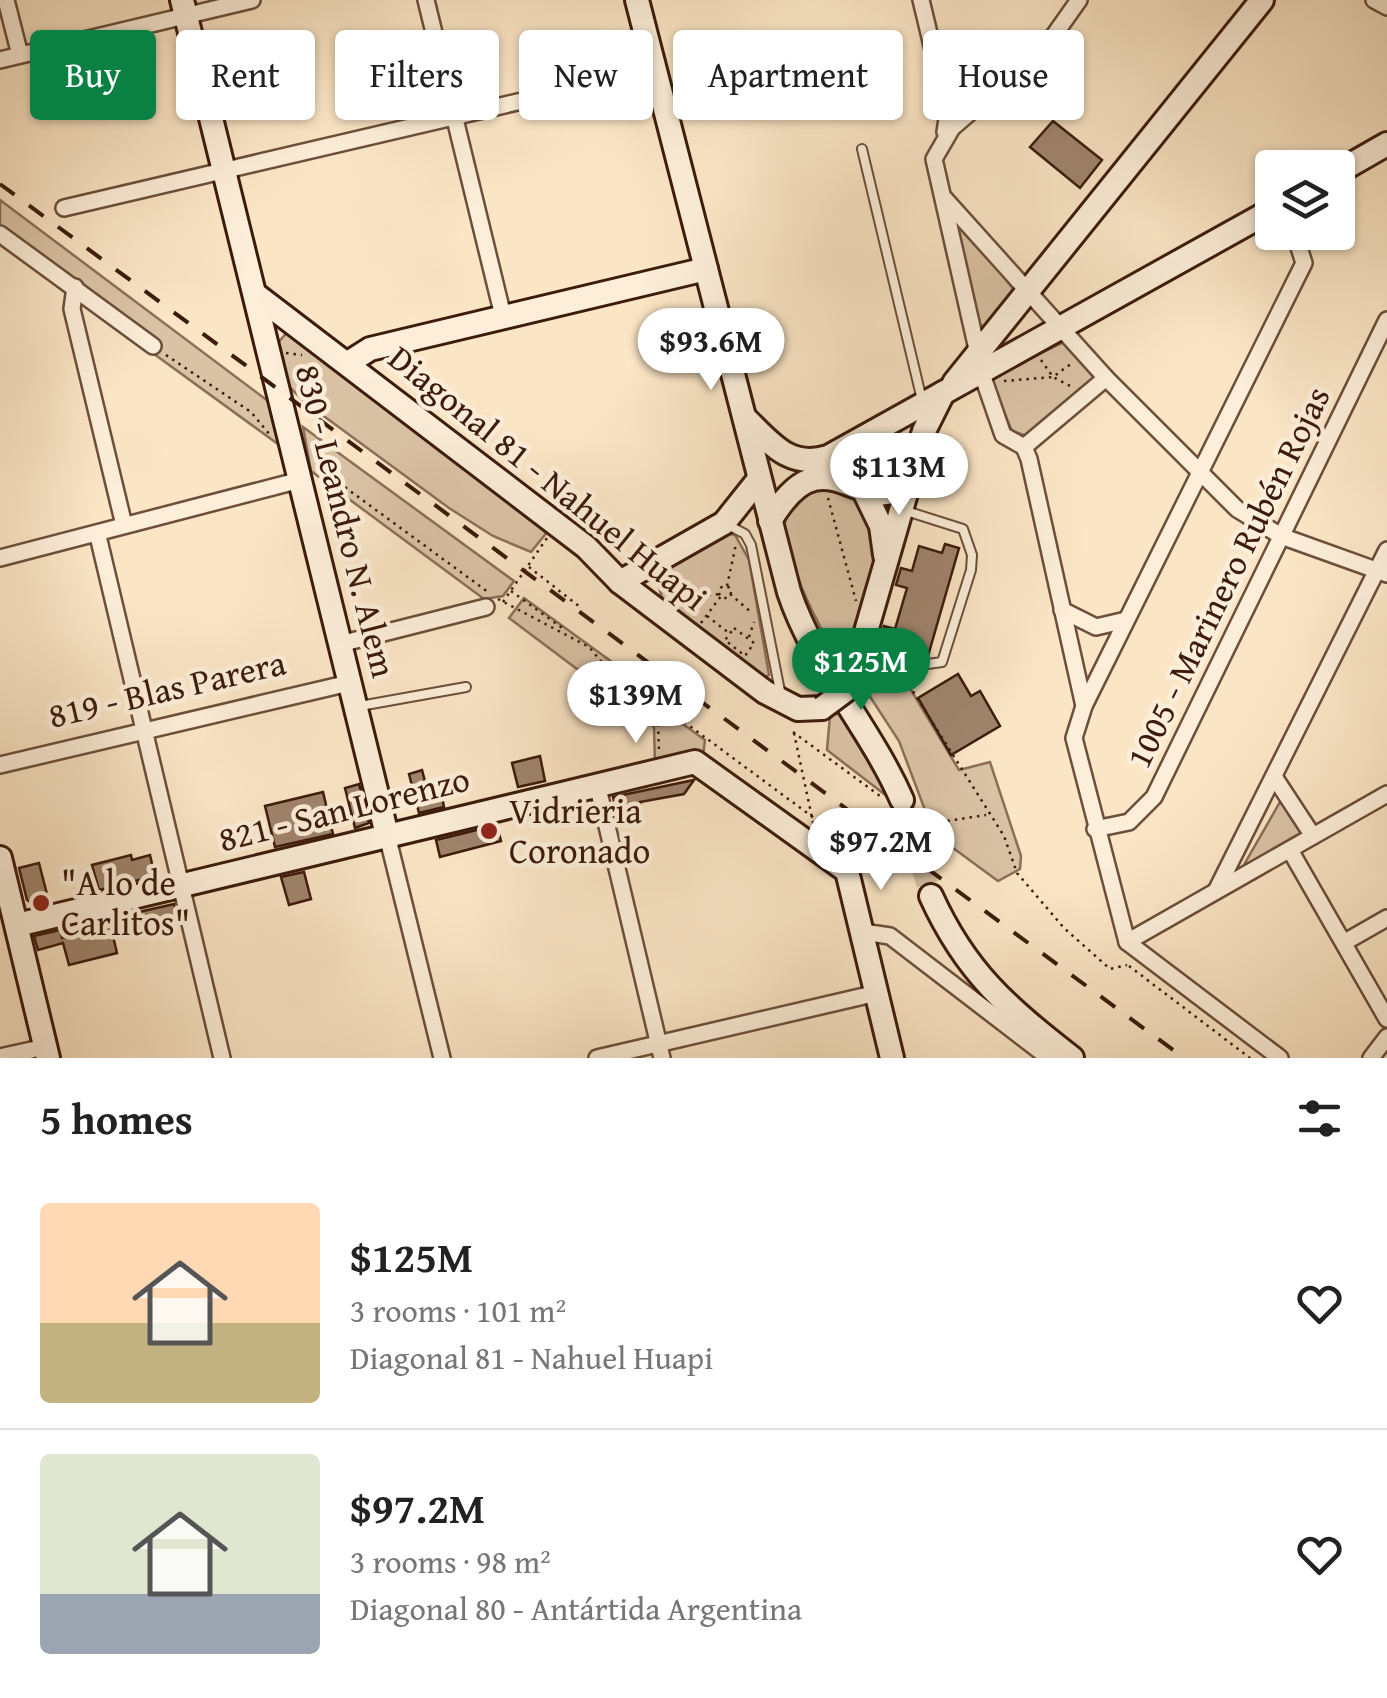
<!DOCTYPE html>
<html lang="en">
<head>
<meta charset="utf-8">
<style>
  :root { --surface:#fff; --page:#f6f6f6; --text:#222; --muted:#767676; --line:#e0e0e0; --accent:#0b8043 }
  body { margin:0; font-family:"Gentium Book Plus",serif; background:var(--page); color:var(--text); height:100vh; display:flex; flex-direction:column; font-size:38px; white-space:nowrap }
  * { box-sizing:border-box; margin:0 }
  p { font-size:32px; color:var(--muted) }
  .icon { flex:none; width:55px; height:55px; fill:none; stroke:currentColor; stroke-width:2; stroke-linecap:round; stroke-linejoin:round }
  .map { position:relative; height:1058px; overflow:hidden }
  .sheet { display:flex; flex-direction:column; background:var(--surface); flex:1 }
  .sheet>* { flex:none }
  .top-card { position:absolute; left:30px; top:30px; width:1328px; height:90px; display:flex; gap:20px }
  .tools { position:absolute; left:1255px; top:150px; display:grid; gap:20px }
  .tools a { display:grid; place-items:center; width:100px; height:100px; border-radius:10px; background:var(--surface); box-shadow:0 2px 8px #0004; font-size:50px }
  .price { position:absolute; translate:-50% -85px; padding:0 22px; border-radius:35px; background:#fff; color:#222; font-size:32px; line-height:65px; filter:drop-shadow(0 2px 5px #0008) }
  .price::after { content:''; position:absolute; left:50%; top:60px; width:30px; height:22px; margin-left:-15px; background:inherit; clip-path:polygon(0 0,100% 0,50% 100%) }
  .price.active { background:var(--accent); color:#fff }
  ul { padding:0; list-style:none }
  li { display:flex; align-items:center; gap:30px; height:250px; padding:0 40px }
  li+li { border-top:2px solid var(--line) }
  li span { display:grid; place-items:center; flex:none; width:280px; height:200px; border-radius:10px; color:#555 }
  li>.icon { margin-inline-start:auto }
  span .icon { width:120px; height:120px; fill:#fffc; stroke-width:1 }
  li b { font-size:42px }
  h2 { display:flex; justify-content:space-between; align-items:center; height:120px; padding:0 40px; font-size:42px }
  .chip { padding:0 35px; border-radius:10px; background:var(--surface); box-shadow:0 2px 8px #0004; font-size:35px; line-height:90px }
  .chip.active { background:var(--accent); color:#fff }
  .map>svg:first-child { display:block }
</style>
</head>
<body>
<div class="map">
<svg width="1387" height="1058" viewBox="0 0 1387 1058">
  <rect width="100%" height="100%" fill="#fae5c5"/>
  <filter id="stains"><feTurbulence type="fractalNoise" baseFrequency=".002" numOctaves="4"/><feColorMatrix values="0 0 0 0 .2 0 0 0 0 .09 0 0 0 0 .02 0 0 0 .5 -.17"/></filter>
  <radialGradient id="worn" r=".72"><stop offset=".6" stop-color="#630" stop-opacity="0"/><stop offset="1" stop-color="#630" stop-opacity=".3"/></radialGradient>
  <g fill="#dac3a5" stroke="#8b6f58" stroke-width="2.5">
    <path d="M0,200L268,401L282,447L0,242Z"/>
    <path d="M960,227H964L1018,295L986,329L979,324L956,231Z"/>
    <path d="M289,330L552,526L531,552L493,536L449,508L306,403L281,379L277,344Z"/>
    <path d="M1064,342L1098,374L1027,436L1012,431L991,382L994,375Z"/>
    <path d="M303,427L514,581L503,596L484,599L311,471Z"/>
    <path d="M889,433L911,444L904,476L889,484L866,480C852,458 871,444 889,433Z"/>
    <path d="M810,485L862,497L880,550L843,665C823,635 772,543 788,506C792,499 804,491 810,485Z"/>
    <path d="M722,532L735,535L749,560L769,675L765,677L752,672L663,601L656,577L662,565Z"/>
    <path d="M524,598L685,715L680,722L705,740L702,763L655,765L654,727L509,618Z"/>
    <path d="M873,653L893,660L959,770L990,762L1021,856L1020,869L998,881L934,834L899,741L865,689Z"/>
    <path d="M840,713L874,766L888,797L827,750L830,716Z"/>
    <path d="M1280,802L1309,835L1237,877Z"/>
  </g>
  <g fill="#9f846c" stroke="#3c1b0b" stroke-width="2.5">
    <path d="M1053,121L1102,160L1080,188L1030,147Z"/>
    <path d="M945,544L959,548L928,656L880,642L884,626L895,629L907,588L896,585L901,568L912,571L919,546L942,553Z"/>
    <path d="M958,674L971,696L980,691L1000,726L951,755L918,698Z"/>
    <path d="M540,756L545,781L518,787L512,763Z"/>
    <path d="M422,770L426,785L439,782L444,807L419,813L409,774Z"/>
    <path d="M694,780L684,794L640,802L642,814L618,820L613,797Z"/>
    <path d="M359,784L369,823L355,828L345,788Z"/>
    <path d="M323,792L333,834L275,847L265,806Z"/>
    <path d="M497,825L501,841L440,857L436,840Z"/>
    <path d="M131,855L132,860L150,855L155,876L99,890L92,865Z"/>
    <path d="M39,863L49,902L35,905L27,900L19,868Z"/>
    <path d="M304,872L311,899L289,905L281,877Z"/>
    <path d="M174,904L177,916L113,936L117,953L69,965L63,943L38,950L34,936L60,930L62,938L88,932L86,924Z"/>
  </g>
  <g fill="none" stroke-linecap="round" stroke-linejoin="round">
    <path stroke="#d4bda0" stroke-width="22" stroke-dasharray="22 11" stroke-linecap="butt" d="M902,800L931,896"/>
    <defs>
      <g id="lane">
        <path d="M862,149L922,400"/>
        <path d="M728,525L745,534L751,545L781,696"/>
        <path d="M867,647L928,664L942,662L971,570L972,555L963,529L903,510"/>
        <path d="M360,706L466,687"/>
      </g>
      <g id="street">
        <path d="M6,0L20,55"/>
        <path d="M426,0L503,316"/>
        <path d="M921,0L948,112L945,132"/>
        <path d="M1079,0L1045,48L952,128L934,159L984,380L1003,435L1024,447L1029,459L1084,706"/>
        <path d="M1374,0L1387,7"/>
        <path d="M0,60L252,0"/>
        <path d="M945,199L1106,378L1237,509L1281,536L1387,574"/>
        <path d="M64,208L654,70"/>
        <path d="M0,234L153,346"/>
        <path d="M75,287L72,309L124,525"/>
        <path d="M1024,447L1106,378"/>
        <path d="M98,536L222,1058"/>
        <path d="M0,558L300,480"/>
        <path d="M1062,610L1096,627L1126,620"/>
        <path d="M340,644L486,607"/>
        <path d="M0,765L349,683"/>
        <path d="M1275,778L1313,836"/>
        <path d="M597,784L662,1058"/>
        <path d="M834,827L847,871"/>
        <path d="M1095,829L1129,822L1154,797L1387,320"/>
        <path d="M387,835L442,1058"/>
        <path d="M1290,850L1387,1019"/>
        <path d="M1217,889L1387,550"/>
        <path d="M863,932L890,936L1049,1058"/>
        <path d="M1127,942L1387,794"/>
        <path d="M1345,942L1387,918"/>
        <path d="M0,1057L45,1047"/>
        <path d="M597,1058L877,993"/>
        <path d="M1280,1058L1127,942L1074,738L1084,706L1304,263L1294,232"/>
        <path d="M1371,1058L1387,1037"/>
      </g>
      <g id="secondary">
        <path d="M182,0L387,835"/>
        <path d="M637,0L789,592C814,667 870,727 902,800"/>
        <path d="M1338,172L1387,144"/>
        <path d="M256,295L586,547L620,582L765,692L798,709L822,708"/>
        <path d="M348,363L370,349L706,269"/>
        <path d="M954,383L1262,0"/>
        <path d="M745,418C771,443 789,469 828,457L1272,210"/>
        <path d="M865,493L881,526L885,555"/>
        <path d="M770,521C827,424 863,528 911,480"/>
        <path d="M620,582L724,523L759,479"/>
        <path d="M854,673L924,431L943,393"/>
        <path d="M0,858L48,1058"/>
        <path d="M931,896C966,973 1007,1007 1072,1058"/>
        <path d="M17,925L695,762L847,871L892,1058"/>
      </g>
    </defs>
    <use href="#lane" stroke="#6c4e3a" stroke-width="12"/>
    <use href="#street" stroke="#6c4e3a" stroke-width="20"/>
    <use href="#secondary" stroke="#3c1b0b" stroke-width="28"/>
    <g stroke="#3c1b0b" stroke-width="2.5" stroke-dasharray="2.5 5" stroke-linecap="butt">
      <path d="M286,353L302,355"/>
      <path d="M166,355L251,412L270,435"/>
      <path d="M1041,360L1053,377L1072,387"/>
      <path d="M1004,381L1053,377L1072,363"/>
      <path d="M319,473L331,477L488,592"/>
      <path d="M828,498L856,601"/>
      <path d="M529,567L580,607"/>
      <path d="M727,586L736,544"/>
      <circle cx="725" cy="592" r="6"/>
      <path d="M511,591L565,630"/>
      <path d="M730,594L752,613"/>
      <path d="M498,599L589,647L616,679L627,701L658,724L680,720"/>
      <path d="M671,599L720,594"/>
      <path d="M503,602L547,538"/>
      <path d="M707,616L729,633"/>
      <path d="M701,623L721,596"/>
      <path d="M734,628L754,643L745,656L725,640Z"/>
      <path d="M749,637L754,622"/>
      <path d="M606,664L814,818"/>
      <path d="M897,666L1004,836L1017,873L1064,928L1110,969L1127,965"/>
      <path d="M646,697L648,714"/>
      <path d="M658,724L659,751"/>
      <path d="M793,732L880,796"/>
      <path d="M794,733L814,827"/>
      <path d="M912,816L927,824L986,815"/>
      <path d="M1129,966L1250,1058"/>
    </g>
    <use href="#lane" stroke="#fceed9" stroke-width="8"/>
    <use href="#street" stroke="#fceed9" stroke-width="15"/>
    <use href="#secondary" stroke="#fceed9" stroke-width="22"/>
    <path stroke="#3c1b0b" stroke-width="4" stroke-dasharray="18 18" stroke-linecap="butt" d="M0,184L1184,1058"/>
    <defs>
      <path id="secondary-bridge" d="M822,708L845,691L854,673"/>
    </defs>
    <use href="#secondary-bridge" stroke="#3c1b0b" stroke-width="28" stroke-linecap="butt"/>
    <use href="#secondary-bridge" stroke="#fceed9" stroke-width="22"/>
  </g>
  <g fill="#8f2418" stroke="#fceed9" stroke-width="4">
    <circle cx="489" cy="831" r="10"/>
    <circle cx="41" cy="903" r="10"/>
  </g>
  <g text-anchor="middle" stroke-width="9" stroke-linejoin="round" paint-order="stroke">
    <g font-size="35" fill="#3c1b0b" stroke="#fceed9">
      <text transform="translate(548 478) rotate(39)" y="12">Diagonal 81 - Nahuel Huapi</text>
      <text transform="translate(346 521) rotate(76)" y="12">830 - Leandro N. Alem</text>
      <text transform="translate(1228 577) rotate(-64)" y="12">1005 - Marinero Rubén Rojas</text>
      <text transform="translate(167 689) rotate(-13)" y="12">819 - Blas Parera</text>
      <text transform="translate(344 809) rotate(-14)" y="12">821 - San Lorenzo</text>
    </g>
    <g font-size="35" fill="#3c1b0b" stroke="#fceed9" text-anchor="start">
      <text x="509" y="823">Vidrieria<tspan x="509" dy="40">Coronado</tspan></text>
      <text x="61" y="895">"A lo de<tspan x="61" dy="40">Carlitos"</tspan></text>
    </g>
  </g>
  <rect width="100%" height="100%" filter="url(#stains)"/>
  <rect width="100%" height="100%" fill="url(#worn)"/>
</svg>
<div class="tools">
<a><svg class="icon" aria-label="layers" viewBox="0 0 24 24"><path d="M12 4l9 5-9 5-9-5zM3 14l9 5 9-5"/></svg></a>
</div>
<b class="price" style="left:711px;top:393px">$93.6M</b>
<b class="price" style="left:899px;top:518px">$113M</b>
<b class="price active" style="left:861px;top:713px">$125M</b>
<b class="price" style="left:636px;top:746px">$139M</b>
<b class="price" style="left:881px;top:893px">$97.2M</b>
<div class="top-card">
<a class="chip active">Buy</a>
<a class="chip">Rent</a>
<a class="chip">Filters</a>
<a class="chip">New</a>
<a class="chip">Apartment</a>
<a class="chip">House</a>
</div>
</div>
<section class="sheet">
<h2>5 homes<svg class="icon" aria-label="filters" viewBox="0 0 24 24"><path d="M4 7h16M4 17h16"/><circle cx="9" cy="7" r="2"/><circle cx="15" cy="17" r="2"/></svg></h2>
<ul>
<li><span style="background:linear-gradient(#ffd9b3 60%,#c2b280 0)"><svg class="icon" aria-label="home" viewBox="0 0 24 24"><path d="M3 11l9-7 9 7M6 9v11h12V9"/></svg></span><div><b>$125M</b><p>3 rooms · 101 m²</p><p>Diagonal 81 - Nahuel Huapi</p></div><svg class="icon" aria-label="heart" viewBox="0 0 24 24"><path d="M12 20l-8-8c-3-5 5-10 8-4 3-6 11-1 8 4z"/></svg></li>
<li><span style="background:linear-gradient(#dfe7d0 70%,#9aa5b1 0)"><svg class="icon" aria-label="home" viewBox="0 0 24 24"><path d="M3 11l9-7 9 7M6 9v11h12V9"/></svg></span><div><b>$97.2M</b><p>3 rooms · 98 m²</p><p>Diagonal 80 - Antártida Argentina</p></div><svg class="icon" aria-label="heart" viewBox="0 0 24 24"><path d="M12 20l-8-8c-3-5 5-10 8-4 3-6 11-1 8 4z"/></svg></li>
</ul>
</section>
</body>
</html>
